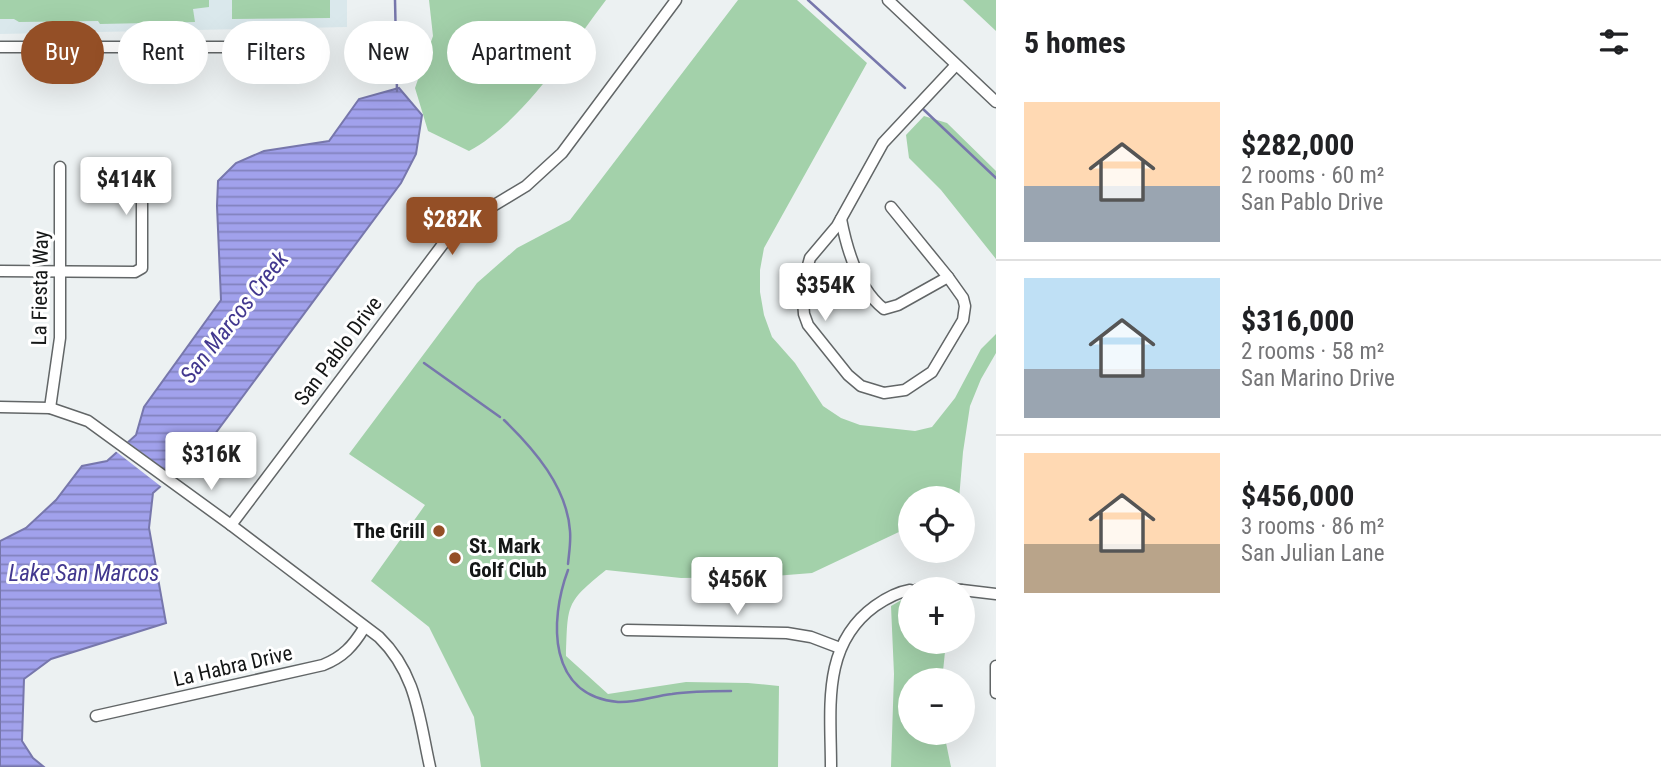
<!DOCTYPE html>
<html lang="en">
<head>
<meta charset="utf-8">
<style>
  :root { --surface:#fff; --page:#f6f6f6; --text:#202124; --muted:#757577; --line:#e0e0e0; --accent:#944f26 }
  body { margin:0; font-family:"Roboto Condensed",sans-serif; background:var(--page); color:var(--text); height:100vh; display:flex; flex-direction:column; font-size:26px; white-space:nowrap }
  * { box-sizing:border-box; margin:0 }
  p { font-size:23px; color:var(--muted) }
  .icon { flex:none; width:38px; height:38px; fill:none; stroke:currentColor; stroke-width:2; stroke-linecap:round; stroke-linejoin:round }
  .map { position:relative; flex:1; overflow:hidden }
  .sheet { display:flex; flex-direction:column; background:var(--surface); width:665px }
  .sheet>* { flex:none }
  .guide { position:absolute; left:21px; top:21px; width:665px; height:63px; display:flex; gap:14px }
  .fabs { position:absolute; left:898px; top:486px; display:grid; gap:14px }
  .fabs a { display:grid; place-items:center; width:77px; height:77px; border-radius:50%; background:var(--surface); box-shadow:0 7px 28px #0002; font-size:35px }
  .price { position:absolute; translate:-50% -60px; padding:0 16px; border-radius:7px; background:#fff; color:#222; font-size:23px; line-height:46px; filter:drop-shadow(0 2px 4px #0008) }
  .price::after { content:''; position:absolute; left:50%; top:42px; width:21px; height:16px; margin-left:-10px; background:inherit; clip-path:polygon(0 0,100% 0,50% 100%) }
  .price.current { background:var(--accent); color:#fff }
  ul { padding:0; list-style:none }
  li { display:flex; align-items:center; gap:21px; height:175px; padding:0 28px }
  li+li { border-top:2px solid var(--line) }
  li span { display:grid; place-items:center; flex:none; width:196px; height:140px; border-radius:0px; color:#555 }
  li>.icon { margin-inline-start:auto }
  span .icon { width:84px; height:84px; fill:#fffc; stroke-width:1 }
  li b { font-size:30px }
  h2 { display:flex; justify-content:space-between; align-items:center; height:84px; padding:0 28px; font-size:30px }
  .tag { padding:0 24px; border-radius:32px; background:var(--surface); box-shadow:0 7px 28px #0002; font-size:24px; line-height:63px }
  .tag.current { background:var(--accent); color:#fff }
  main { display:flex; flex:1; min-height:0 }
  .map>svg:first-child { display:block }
</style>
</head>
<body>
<main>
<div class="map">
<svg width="996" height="767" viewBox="0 0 996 767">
  <defs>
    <pattern id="water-rules" width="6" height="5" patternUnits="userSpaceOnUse" patternTransform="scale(1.75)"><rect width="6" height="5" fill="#a1a1ec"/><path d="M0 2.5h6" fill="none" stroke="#8282be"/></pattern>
  </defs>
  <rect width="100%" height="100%" fill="#ecf1f2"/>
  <path fill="#dae8ec" d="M0,0H347V27L0,34Z"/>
  <g fill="#a3d1aa">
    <path d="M0,0H209V7L193,9L195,22L100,24L98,21L19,22L14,19H0Z"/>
    <path d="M232,0H330V18L232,19Z"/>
    <path d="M429,0H606C568,50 524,121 469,151L428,131L415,88L433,36Z"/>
    <path d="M738,0H797L867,63L764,248L760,270V292L764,315L772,337L795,363L823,406L841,418L860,425L915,431L932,427L955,398L981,349L996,334V353L981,379L970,406L963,452L959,499H910V531H901L812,573L762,577L681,578L606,570C565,603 568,604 566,656L608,694L686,682L748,683L779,686L778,767H481L474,717L429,627L371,581L425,505L349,454L477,283L517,248L570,220Z"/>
    <path d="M963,0H996V31Z"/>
    <path d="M924,116L947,123L996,171V259L941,190L909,158L906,135Z"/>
    <path d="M910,595V642H946L942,681H910V733H944L951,767H891L894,674L891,606Z"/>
  </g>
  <path fill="url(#water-rules)" stroke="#7777ac" stroke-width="2" d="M399,88L422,115L416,154L401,183L206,446L153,493L149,528L166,623L51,659L24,679L22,741L33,758L44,767H0V541L26,528L56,500L82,466L107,461L136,435L144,407L221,300L217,206L218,181L236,163L264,151L329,141L359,99Z"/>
  <path fill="#ecf1f2" d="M125,440L175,477L163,488L114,450Z"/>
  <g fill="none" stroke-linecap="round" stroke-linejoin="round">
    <g stroke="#7777ac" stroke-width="2.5">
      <path d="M395,0L397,91"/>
      <path d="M808,0L905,88"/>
      <path d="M923,109L996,178"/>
      <path d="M424,363L500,417"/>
      <path d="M504,420C534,449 567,487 570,531C571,542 569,553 568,564"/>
      <path d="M568,570C549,621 548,696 618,702C636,703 654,696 672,694C692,691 711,691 731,691"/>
    </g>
    <defs>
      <g id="minor">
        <path d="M888,0L996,102"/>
        <path d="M0,47H283L301,58"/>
        <path d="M891,207L948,277L963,298L965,306L963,320L932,372L905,390L884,393L861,386L848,375L808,325L804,314L802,287L810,258L837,226L883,143L956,65"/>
        <path d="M841,219C847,250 858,289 884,309L898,305L948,277"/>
        <path d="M0,271L135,272L142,268V166"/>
        <path d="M0,407L50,408L88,421L231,525L379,637C417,674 419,718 430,767"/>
        <path d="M50,408L60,338V167"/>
        <path d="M231,525L443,244L473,218L526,186L562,153L676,0"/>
        <path d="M916,590L937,587L961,590"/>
        <path d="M962,590L996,594"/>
        <path d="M627,630L787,633L811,637L840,648"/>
        <path d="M996,666V693"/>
        <path d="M96,716L323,665C343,657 353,646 364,628"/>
        <path d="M831,767C831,708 821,645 875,606C885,599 898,592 910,590"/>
      </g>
    </defs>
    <use href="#minor" stroke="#626667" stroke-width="13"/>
    <use href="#minor" stroke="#fff" stroke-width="10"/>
  </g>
  <g fill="#944f26" stroke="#fff" stroke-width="2.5">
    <circle cx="439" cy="531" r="7"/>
    <circle cx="455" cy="558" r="7"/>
  </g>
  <g text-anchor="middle" stroke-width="6" stroke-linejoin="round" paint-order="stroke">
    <g font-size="21" fill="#141616" stroke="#fff">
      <text transform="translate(40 288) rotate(-89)" y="7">La Fiesta Way</text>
      <text transform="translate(338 351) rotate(-53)" y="7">San Pablo Drive</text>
      <text transform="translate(233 666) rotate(-13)" y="7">La Habra Drive</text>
    </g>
    <g font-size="21" font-weight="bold" fill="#141616" stroke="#fff" text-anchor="end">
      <text x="425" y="538">The Grill</text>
      <text x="469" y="553" text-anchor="start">St. Mark<tspan x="469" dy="24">Golf Club</tspan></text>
    </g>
    <g font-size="23" font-style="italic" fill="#42388f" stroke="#fff">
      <text transform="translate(234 317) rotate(-52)" y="8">San Marcos Creek</text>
      <text x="84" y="581">Lake San Marcos</text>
    </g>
  </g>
</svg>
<div class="fabs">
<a><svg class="icon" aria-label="locate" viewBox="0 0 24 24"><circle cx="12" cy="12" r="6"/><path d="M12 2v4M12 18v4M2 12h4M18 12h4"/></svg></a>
<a>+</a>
<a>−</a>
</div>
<b class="price" style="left:126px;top:217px">$414K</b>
<b class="price current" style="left:452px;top:257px">$282K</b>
<b class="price" style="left:825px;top:323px">$354K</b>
<b class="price" style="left:211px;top:492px">$316K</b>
<b class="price" style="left:737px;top:617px">$456K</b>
<div class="guide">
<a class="tag current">Buy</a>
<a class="tag">Rent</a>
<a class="tag">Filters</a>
<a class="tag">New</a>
<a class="tag">Apartment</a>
</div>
</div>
<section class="sheet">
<h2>5 homes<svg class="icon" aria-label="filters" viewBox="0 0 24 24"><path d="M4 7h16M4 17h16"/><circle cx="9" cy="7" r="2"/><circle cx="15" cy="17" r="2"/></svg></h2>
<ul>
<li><span style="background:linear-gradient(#ffd9b3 60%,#9aa5b1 0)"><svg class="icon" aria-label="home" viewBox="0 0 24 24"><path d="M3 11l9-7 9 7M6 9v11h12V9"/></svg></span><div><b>$282,000</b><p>2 rooms · 60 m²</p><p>San Pablo Drive</p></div></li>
<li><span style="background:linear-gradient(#bfe0f5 65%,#9aa5b1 0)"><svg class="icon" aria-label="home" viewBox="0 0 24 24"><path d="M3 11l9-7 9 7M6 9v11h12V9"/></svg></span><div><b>$316,000</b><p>2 rooms · 58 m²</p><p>San Marino Drive</p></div></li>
<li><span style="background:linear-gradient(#ffd9b3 65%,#b9a48a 0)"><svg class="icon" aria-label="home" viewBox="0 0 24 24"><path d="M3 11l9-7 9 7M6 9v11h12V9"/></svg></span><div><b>$456,000</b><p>3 rooms · 86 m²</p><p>San Julian Lane</p></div></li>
</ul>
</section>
</main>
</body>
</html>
